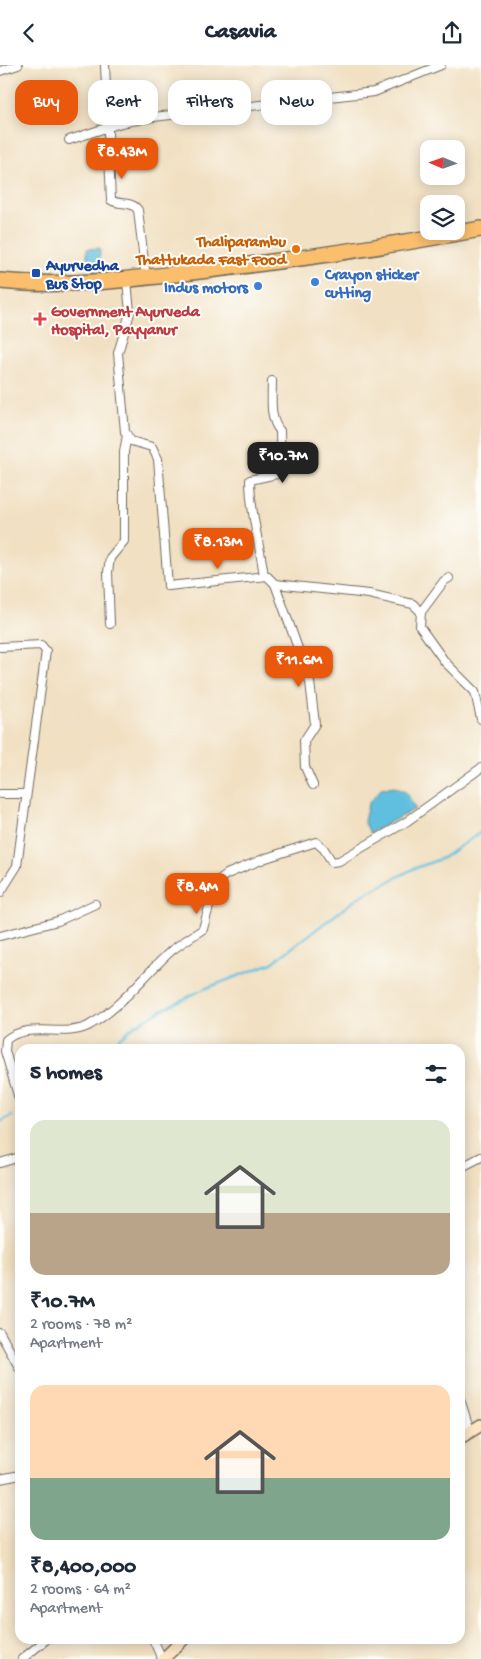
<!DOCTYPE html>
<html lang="en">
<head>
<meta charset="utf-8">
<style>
  :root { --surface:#fff; --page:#f6f6f7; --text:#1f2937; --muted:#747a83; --accent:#ea580c }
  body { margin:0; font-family:"Gochi Hand",sans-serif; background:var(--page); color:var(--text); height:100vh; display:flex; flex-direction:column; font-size:19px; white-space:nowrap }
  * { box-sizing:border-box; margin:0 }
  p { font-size:16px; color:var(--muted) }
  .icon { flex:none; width:28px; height:28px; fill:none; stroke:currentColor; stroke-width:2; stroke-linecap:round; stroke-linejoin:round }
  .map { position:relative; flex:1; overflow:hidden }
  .details { position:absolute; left:15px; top:979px; width:450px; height:600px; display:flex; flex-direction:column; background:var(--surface); border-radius:15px; box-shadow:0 2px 12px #0003 }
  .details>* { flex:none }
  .hud { position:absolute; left:15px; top:15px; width:451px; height:45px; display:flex; gap:10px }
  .needle { width:32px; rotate:272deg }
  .fabs { position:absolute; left:420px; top:75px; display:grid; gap:10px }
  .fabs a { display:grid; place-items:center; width:45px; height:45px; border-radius:10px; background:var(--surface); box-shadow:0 2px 12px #0003; font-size:25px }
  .price { position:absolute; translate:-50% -42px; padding:0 11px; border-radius:10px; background:var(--accent); color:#fff; font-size:16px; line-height:32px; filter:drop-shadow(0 1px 2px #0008) }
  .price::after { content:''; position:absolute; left:50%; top:30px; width:15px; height:11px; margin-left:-8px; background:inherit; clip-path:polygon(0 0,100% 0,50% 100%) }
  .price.selected { background:#222; color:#fff }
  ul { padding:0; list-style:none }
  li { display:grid; align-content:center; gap:10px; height:265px; padding:0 15px }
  li span { display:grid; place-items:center; height:155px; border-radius:15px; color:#555 }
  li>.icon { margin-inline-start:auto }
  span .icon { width:90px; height:90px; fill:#fffc; stroke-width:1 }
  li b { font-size:21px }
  h2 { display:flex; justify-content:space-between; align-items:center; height:60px; padding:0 15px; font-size:21px }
  .chip { padding:0 18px; border-radius:15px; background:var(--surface); box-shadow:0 2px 12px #0003; font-size:18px; line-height:45px }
  .chip.selected { background:var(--accent); color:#fff }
  header { display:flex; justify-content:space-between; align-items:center; height:65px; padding:0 15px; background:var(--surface); font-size:22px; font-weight:800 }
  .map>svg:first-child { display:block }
</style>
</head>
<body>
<header><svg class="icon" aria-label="back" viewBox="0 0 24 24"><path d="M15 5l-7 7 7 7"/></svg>Casavia<svg class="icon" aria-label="share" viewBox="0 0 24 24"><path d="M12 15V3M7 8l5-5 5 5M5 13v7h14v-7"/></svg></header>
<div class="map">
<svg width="481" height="1594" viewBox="0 0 481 1594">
  <rect width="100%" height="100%" fill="#fdfcf7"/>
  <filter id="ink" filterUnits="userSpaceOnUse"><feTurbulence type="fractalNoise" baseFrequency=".02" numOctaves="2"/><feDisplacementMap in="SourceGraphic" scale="10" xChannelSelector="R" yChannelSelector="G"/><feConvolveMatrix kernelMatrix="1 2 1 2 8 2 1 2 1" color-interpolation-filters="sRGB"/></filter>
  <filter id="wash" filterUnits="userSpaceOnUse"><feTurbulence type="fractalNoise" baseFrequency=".0096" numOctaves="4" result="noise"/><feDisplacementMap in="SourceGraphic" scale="20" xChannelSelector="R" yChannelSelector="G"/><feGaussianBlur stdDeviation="1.12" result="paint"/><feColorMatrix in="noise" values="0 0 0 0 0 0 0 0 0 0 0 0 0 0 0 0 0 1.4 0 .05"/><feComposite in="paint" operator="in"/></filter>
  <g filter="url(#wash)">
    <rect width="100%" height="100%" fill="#f1e0c2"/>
    <g fill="#60bfde" stroke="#467584">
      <path d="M100,183L99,205H91V199H87V184Z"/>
      <path d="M395,722L407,728L415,744L370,768L364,756L368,739L381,724Z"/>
    </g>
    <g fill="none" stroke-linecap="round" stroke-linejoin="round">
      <g stroke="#60bfde" stroke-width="2.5">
        <path d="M106,984L135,960L165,943L204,924L272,898L359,832L413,804L443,793L481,767"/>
        <path d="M0,1057L12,1051"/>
      </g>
    </g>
  </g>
  <g filter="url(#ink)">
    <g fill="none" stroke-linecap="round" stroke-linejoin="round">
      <defs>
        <g id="street">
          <path d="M105,0L111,135C120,141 131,135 138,145L146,213"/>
          <path d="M0,6L18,0"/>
          <path d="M69,75L121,58L153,52L374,27L441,0"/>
          <path d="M127,215L130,248L118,288L125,367L131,376L152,382L158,394L168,521L267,511L275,519L369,529L413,539L421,547L420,562L445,597L475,627L481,654"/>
          <path d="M264,511C260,479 250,448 250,415L281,408L280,366C269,354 272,332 272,316"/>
          <path d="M275,519L310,617L315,659L304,676L305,702L313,720"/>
          <path d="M421,547L444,516L449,513"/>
          <path d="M110,559L108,507L110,493L124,476V387L127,370"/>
          <path d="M0,582L41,580L46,586L17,801L0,828"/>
          <path d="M0,729H26"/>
          <path d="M0,871L58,856L95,839"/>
          <path d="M20,1037L5,986L6,975C27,956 64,973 88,961C121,943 144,910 171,886C181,878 193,871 203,864L214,823L220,814L227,809L266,793L316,777L324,784L332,797L339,796L406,757L481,703"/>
          <path d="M0,1098L20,1092"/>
          <path d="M460,1103L481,1092"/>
          <path d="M0,1268L20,1304"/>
          <path d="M460,1334L470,1366"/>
          <path d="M0,1414L20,1410"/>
          <path d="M153,1574L162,1594"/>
          <path d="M22,1594L47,1574"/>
        </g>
        <g id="secondary">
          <path d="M460,1373L481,1360"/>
          <path d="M163,1594L184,1574"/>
        </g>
        <path id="highway" d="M0,216C67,223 133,214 200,206C294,195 388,181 481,164"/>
      </defs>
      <use href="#street" stroke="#706a60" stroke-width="10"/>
      <use href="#secondary" stroke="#706a60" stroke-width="14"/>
      <use href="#highway" stroke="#706a60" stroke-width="18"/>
      <use href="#street" stroke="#fff" stroke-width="8"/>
      <use href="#secondary" stroke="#fde5c5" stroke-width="11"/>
      <use href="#highway" stroke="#fabe6d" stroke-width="15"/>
    </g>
  </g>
  <circle fill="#e8710a" stroke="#fdfcf7" stroke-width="2" cx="296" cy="184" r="5"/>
  <rect fill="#1a4fb4" stroke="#fdfcf7" stroke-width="2" x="31" y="203" width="10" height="10" rx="2.5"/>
  <g fill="#3f7fe0" stroke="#fdfcf7" stroke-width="2">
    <circle cx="315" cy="217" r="5"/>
    <circle cx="258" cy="221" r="5"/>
  </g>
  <path fill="#e0444e" stroke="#fdfcf7" stroke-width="2" d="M37.5 246.5h5v5h5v5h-5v5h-5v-5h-5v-5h5z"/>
  <g text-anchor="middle" stroke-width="4" stroke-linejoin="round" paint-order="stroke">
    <g font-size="16" font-weight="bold" fill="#c56008" stroke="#fdfcf7" text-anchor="end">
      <text x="286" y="181">Thaliparambu<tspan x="286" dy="18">Thattukada Fast Food</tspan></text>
    </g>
    <g font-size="16" font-weight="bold" fill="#164399" stroke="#fdfcf7" text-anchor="start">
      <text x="46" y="205">Ayurvedha<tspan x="46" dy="18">Bus Stop</tspan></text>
    </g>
    <g font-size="16" font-weight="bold" fill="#366cbe" stroke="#fdfcf7" text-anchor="start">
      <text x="325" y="214">Crayon sticker<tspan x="325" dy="18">cutting</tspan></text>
      <text x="248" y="227" text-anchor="end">Indus motors</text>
    </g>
    <g font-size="16" font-weight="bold" fill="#be3a42" stroke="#fdfcf7" text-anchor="start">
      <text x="51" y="251">Government Ayurveda<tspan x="51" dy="18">Hospital, Payyanur</tspan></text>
    </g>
  </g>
</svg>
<div class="fabs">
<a><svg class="needle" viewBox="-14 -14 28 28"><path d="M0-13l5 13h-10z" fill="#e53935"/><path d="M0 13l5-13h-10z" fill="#747a83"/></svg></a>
<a><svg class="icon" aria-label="layers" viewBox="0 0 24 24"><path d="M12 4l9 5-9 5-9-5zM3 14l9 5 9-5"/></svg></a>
</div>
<b class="price" style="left:122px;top:115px">₹8.43M</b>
<b class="price selected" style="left:283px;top:419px">₹10.7M</b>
<b class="price" style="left:218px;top:505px">₹8.13M</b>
<b class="price" style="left:299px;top:623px">₹11.6M</b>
<b class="price" style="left:197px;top:850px">₹8.4M</b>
<div class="hud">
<a class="chip selected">Buy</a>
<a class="chip">Rent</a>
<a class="chip">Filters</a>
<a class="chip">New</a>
</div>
<section class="details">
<h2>5 homes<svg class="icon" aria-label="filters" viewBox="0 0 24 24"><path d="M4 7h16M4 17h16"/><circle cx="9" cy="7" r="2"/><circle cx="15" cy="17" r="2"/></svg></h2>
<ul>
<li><span style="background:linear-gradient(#dfe7d0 60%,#b9a48a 0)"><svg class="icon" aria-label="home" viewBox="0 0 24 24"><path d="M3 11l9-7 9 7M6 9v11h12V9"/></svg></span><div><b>₹10.7M</b><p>2 rooms · 78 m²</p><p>Apartment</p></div></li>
<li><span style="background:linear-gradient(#ffd9b3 60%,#7fa58c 0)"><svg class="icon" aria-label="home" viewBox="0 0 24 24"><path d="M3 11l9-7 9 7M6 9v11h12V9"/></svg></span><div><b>₹8,400,000</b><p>2 rooms · 64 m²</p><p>Apartment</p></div></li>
</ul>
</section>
</div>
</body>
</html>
